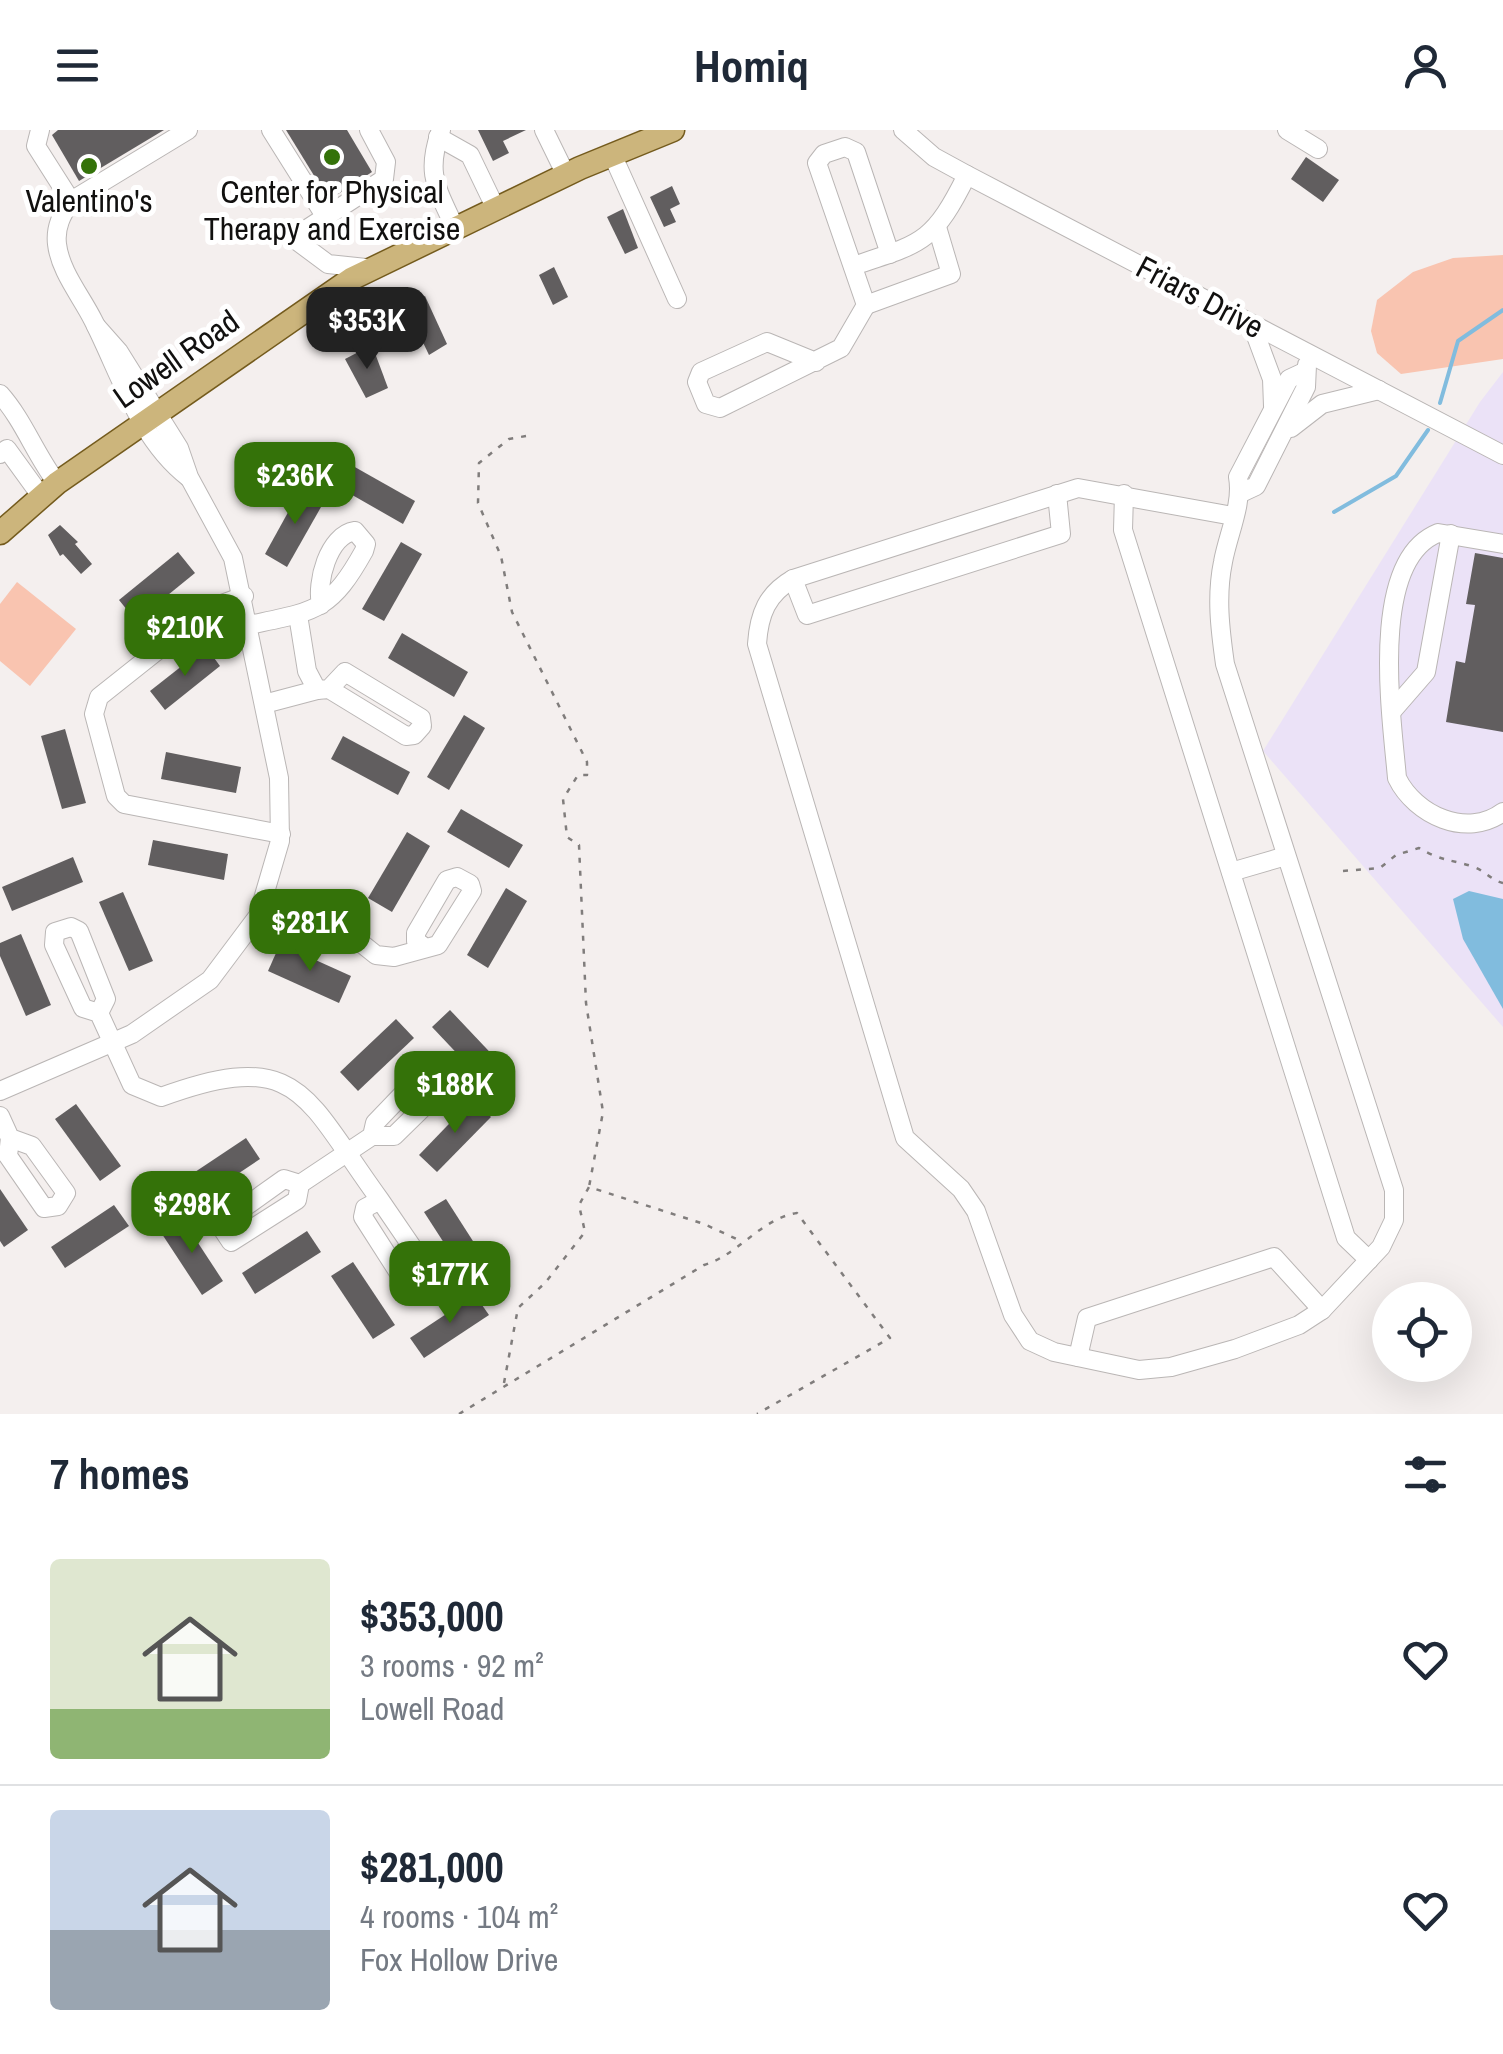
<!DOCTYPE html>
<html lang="en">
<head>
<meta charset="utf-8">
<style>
  :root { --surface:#fff; --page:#f6f6f7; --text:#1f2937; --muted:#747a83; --line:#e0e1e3; --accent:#347209 }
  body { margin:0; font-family:"Archivo Narrow",sans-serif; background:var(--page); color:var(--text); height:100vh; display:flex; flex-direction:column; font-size:38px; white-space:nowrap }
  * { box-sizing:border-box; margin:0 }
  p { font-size:32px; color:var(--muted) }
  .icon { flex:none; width:55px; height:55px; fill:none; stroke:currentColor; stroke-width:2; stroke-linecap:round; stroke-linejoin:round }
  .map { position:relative; height:1284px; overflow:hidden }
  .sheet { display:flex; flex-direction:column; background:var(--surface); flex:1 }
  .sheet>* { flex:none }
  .buttons { position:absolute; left:1372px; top:1152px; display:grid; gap:20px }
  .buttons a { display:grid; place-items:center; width:100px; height:100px; border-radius:50%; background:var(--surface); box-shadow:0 10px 40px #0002; font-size:50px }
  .price { position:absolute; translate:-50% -85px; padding:0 22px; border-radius:20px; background:var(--accent); color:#fff; font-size:32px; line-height:65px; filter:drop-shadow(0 2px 5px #0008) }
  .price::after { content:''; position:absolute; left:50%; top:60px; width:30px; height:22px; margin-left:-15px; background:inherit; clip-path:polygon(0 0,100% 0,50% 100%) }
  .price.current { background:#222; color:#fff }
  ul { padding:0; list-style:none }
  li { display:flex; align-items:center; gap:30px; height:250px; padding:0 50px }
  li+li { border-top:2px solid var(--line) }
  li span { display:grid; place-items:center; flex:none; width:280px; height:200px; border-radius:10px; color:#555 }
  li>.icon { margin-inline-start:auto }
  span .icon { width:120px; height:120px; fill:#fffc; stroke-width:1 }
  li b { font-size:42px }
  h2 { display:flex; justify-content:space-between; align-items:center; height:120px; padding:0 50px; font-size:42px }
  header { display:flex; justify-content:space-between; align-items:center; height:130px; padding:0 50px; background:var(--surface); font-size:45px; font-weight:700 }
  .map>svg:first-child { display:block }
</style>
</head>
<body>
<header><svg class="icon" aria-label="menu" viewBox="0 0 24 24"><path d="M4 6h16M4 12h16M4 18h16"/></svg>Homiq<svg class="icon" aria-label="person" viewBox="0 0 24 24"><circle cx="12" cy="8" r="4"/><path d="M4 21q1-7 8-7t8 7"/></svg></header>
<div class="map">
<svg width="1503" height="1284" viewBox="0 0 1503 1284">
  <rect width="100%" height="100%" fill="#f4efee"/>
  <path fill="#ebe2f7" d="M1503,242V897L1263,621L1480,272Z"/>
  <g fill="#f9c4b0">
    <path d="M1503,125V229L1401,244L1377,223L1371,201L1377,170L1413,142L1453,128Z"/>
    <path d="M17,452L76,499L30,556L0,531V474Z"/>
  </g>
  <path fill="#81bcde" d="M1469,761L1503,769V879L1463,809L1453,769Z"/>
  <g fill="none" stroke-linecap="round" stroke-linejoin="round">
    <g stroke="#81bcde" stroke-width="4">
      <path d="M1440,273L1458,211L1503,180"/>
      <path d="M1334,382L1396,346L1428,300"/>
    </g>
  </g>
  <g fill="#615e5f">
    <path d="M58,0H164L79,51L52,5Z"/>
    <path d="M286,0H347L372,42L329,70Z"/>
    <path d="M478,0H526L503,11L509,23L493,31Z"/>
    <path d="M1306,27L1339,50L1323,72L1291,49Z"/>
    <path d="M672,56L680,74L670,79L676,92L664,97L650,67Z"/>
    <path d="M623,79L638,118L625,124L607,87Z"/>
    <path d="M554,137L568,167L553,175L539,145Z"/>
    <path d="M425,166L447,214L429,225L406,177Z"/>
    <path d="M372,215L388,258L366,268L345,229Z"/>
    <path d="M353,336L415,371L403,394L340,358Z"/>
    <path d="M302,357L325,370L287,437L265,424Z"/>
    <path d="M60,395L78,412L75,414L92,434L81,444L63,424L60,426L48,405Z"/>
    <path d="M401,412L422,424L384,491L362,479Z"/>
    <path d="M178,422L195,443L136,491L119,470Z"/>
    <path d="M1475,423L1503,428V602L1446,592L1456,531L1465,533L1475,475L1466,474Z"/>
    <path d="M402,503L468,542L454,567L388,528Z"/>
    <path d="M206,517L220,536L165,580L150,561Z"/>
    <path d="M464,585L485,598L449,660L427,647Z"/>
    <path d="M65,599L86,673L62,679L41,606Z"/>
    <path d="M343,606L410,642L398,665L331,629Z"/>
    <path d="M166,622L241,637L236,663L161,649Z"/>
    <path d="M461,679L523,715L509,738L447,702Z"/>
    <path d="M407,702L430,716L392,782L368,768Z"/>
    <path d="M153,710L228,724L224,750L148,735Z"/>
    <path d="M73,727L83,752L12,781L2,757Z"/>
    <path d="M506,758L527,771L488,838L467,825Z"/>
    <path d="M123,762L153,831L129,841L99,772Z"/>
    <path d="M21,804L51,875L26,886L0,826V813Z"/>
    <path d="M280,814L351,846L339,873L268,841Z"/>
    <path d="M450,880L502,935L484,952L432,897Z"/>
    <path d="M396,889L414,908L358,961L340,942Z"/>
    <path d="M473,969L491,987L437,1042L419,1025Z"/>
    <path d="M76,974L121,1036L100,1051L55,989Z"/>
    <path d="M246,1008L260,1029L197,1071L183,1050Z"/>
    <path d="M0,1059L28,1100L4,1117L0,1111Z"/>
    <path d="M446,1069L487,1133L466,1147L424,1082Z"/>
    <path d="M114,1075L129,1096L65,1138L51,1117Z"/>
    <path d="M181,1087L223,1151L202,1165L160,1101Z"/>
    <path d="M307,1101L321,1122L255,1164L242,1143Z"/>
    <path d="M353,1132L395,1195L373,1209L331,1146Z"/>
    <path d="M475,1165L489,1185L424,1228L410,1208Z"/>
  </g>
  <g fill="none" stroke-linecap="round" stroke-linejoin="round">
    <defs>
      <g id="minor">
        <path d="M40,0L36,16L71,71"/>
        <path d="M188,0L71,71C62,84 55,97 57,114C60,141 81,166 93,190C120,243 139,309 188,347"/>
        <path d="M271,0L325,86"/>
        <path d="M441,0C425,44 437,58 455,98"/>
        <path d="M544,0L566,45"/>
        <path d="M903,0L934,27L967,45L1503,325"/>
        <path d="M1287,0L1318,19"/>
        <path d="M438,7L470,25L496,79"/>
        <path d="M612,24L677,169"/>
        <path d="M853,136C923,113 933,113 967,45"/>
        <path d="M366,138L328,134L293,108L384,49L386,32L369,0"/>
        <path d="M866,175L951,144L937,97"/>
        <path d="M1252,195L1272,249L1273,276"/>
        <path d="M816,232L767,212L701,242L697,252L706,274L720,278L841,218L866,175L817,33L824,24L845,17L856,22L890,124"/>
        <path d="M0,264C24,291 35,324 57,353"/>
        <path d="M1291,298L1322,274L1379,260"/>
        <path d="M0,324L7,319L41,366"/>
        <path d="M1241,363L1256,356L1306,257L1307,235"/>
        <path d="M1124,364L1123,400L1346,1108L1369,1130"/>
        <path d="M1233,386L1078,358L793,449C767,464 759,484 757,514L905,1008L961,1059L976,1081L1013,1185L1030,1211L1054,1222L1139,1240L1171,1237L1235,1219L1299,1195L1322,1180L1381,1117L1394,1090V1060L1225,534C1220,499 1216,466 1223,432C1228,404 1243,374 1238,347L1289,249L1304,242"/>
        <path d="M1503,414L1438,403C1368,431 1392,589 1397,648C1415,685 1467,709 1503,682"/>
        <path d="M793,449L807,485L1061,404L1057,364"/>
        <path d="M244,466L211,478L99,567L94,584L116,666L124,674L281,704"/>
        <path d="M298,485L307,541L317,560L329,559L406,606L414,605L422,596L421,588L345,542L329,559"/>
        <path d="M249,495C315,481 330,482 364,421L366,414L355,401C328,405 316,453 321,475"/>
        <path d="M264,574L317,560"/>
        <path d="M1393,580L1426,542L1451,404"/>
        <path d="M1231,742L1286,726"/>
        <path d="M263,773L346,801L376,825L394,827L438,815L472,761L470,754L457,747L447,750L416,803V811L423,816"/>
        <path d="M99,883L83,878L54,815L55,802L71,797L79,801L106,869L99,883L132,955L161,967C300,916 304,966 380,1070L365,1078L363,1087L411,1162L431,1158L434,1149L380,1070"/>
        <path d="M0,961L132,904L210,850L258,786L280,711L279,648L233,428L189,347L179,318L119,222L96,196"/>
        <path d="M0,986L10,1008L8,1026L44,1078L58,1076L66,1063L32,1016L10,1008"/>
        <path d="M300,1054L297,1070L231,1112L221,1097L225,1091L284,1049L300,1054L372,1006H394L443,958L442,951L431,941L423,943L375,993L372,1006"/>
        <path d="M1078,1227L1087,1188L1274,1127L1322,1180"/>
      </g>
      <path id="major" d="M0,403L57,353L351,149L580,38L673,0"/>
    </defs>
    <use href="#minor" stroke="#bab6b5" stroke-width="20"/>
    <use href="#major" stroke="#745b1d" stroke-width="25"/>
    <g stroke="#807d7c" stroke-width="2.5" stroke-dasharray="5 8" stroke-linecap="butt">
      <path d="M526,306L509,309L479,333L478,373L501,426L512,482L587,632V645H578L563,669L567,707L579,715L586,873L603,982L589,1057"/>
      <path d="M1343,741L1380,738L1396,725L1419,718C1443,732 1451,729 1474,737C1485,741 1491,750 1503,753"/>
      <path d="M504,1253L518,1178L545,1153L585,1102L579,1075L589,1057L704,1094L743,1112"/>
      <path d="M459,1284L704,1135C740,1124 760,1089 797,1083L890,1208L757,1284"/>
    </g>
    <use href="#minor" stroke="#fff" stroke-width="18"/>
    <use href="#major" stroke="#ccb57c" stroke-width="22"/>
  </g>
  <g fill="#347209" stroke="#fff" stroke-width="4">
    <circle cx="332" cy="27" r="10"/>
    <circle cx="89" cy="36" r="10"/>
  </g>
  <g text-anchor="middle" stroke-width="10" stroke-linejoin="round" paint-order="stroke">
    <g font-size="32" fill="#11100f" stroke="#fff">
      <text x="332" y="73">Center for Physical<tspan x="332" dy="37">Therapy and Exercise</tspan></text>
      <text x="89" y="82">Valentino's</text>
    </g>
    <g font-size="32" fill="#11100f" stroke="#fff">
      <text transform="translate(1200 167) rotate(28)" y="11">Friars Drive</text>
      <text transform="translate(176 229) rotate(-35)" y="11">Lowell Road</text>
    </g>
  </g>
</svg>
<div class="buttons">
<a><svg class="icon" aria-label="locate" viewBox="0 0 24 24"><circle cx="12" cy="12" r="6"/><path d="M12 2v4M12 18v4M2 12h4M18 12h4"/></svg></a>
</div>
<b class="price current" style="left:367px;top:242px">$353K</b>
<b class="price" style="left:295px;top:397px">$236K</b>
<b class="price" style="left:185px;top:549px">$210K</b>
<b class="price" style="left:310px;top:844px">$281K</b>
<b class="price" style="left:455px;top:1006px">$188K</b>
<b class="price" style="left:192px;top:1126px">$298K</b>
<b class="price" style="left:450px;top:1196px">$177K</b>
</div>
<section class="sheet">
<h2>7 homes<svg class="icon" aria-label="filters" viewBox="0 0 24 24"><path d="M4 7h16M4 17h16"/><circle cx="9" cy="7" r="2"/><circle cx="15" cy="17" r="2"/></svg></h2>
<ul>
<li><span style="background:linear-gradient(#dfe7d0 75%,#8fb573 0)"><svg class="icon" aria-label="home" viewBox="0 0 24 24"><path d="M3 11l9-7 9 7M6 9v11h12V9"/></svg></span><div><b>$353,000</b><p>3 rooms · 92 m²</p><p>Lowell Road</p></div><svg class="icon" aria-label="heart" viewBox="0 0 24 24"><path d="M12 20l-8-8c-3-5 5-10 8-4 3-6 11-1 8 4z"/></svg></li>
<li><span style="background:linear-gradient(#c9d6e8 60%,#9aa5b1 0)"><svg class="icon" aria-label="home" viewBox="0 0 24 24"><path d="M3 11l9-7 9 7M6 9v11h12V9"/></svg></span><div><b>$281,000</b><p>4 rooms · 104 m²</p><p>Fox Hollow Drive</p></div><svg class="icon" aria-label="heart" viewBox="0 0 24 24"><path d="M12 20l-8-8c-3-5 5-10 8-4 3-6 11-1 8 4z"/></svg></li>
</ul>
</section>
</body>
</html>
